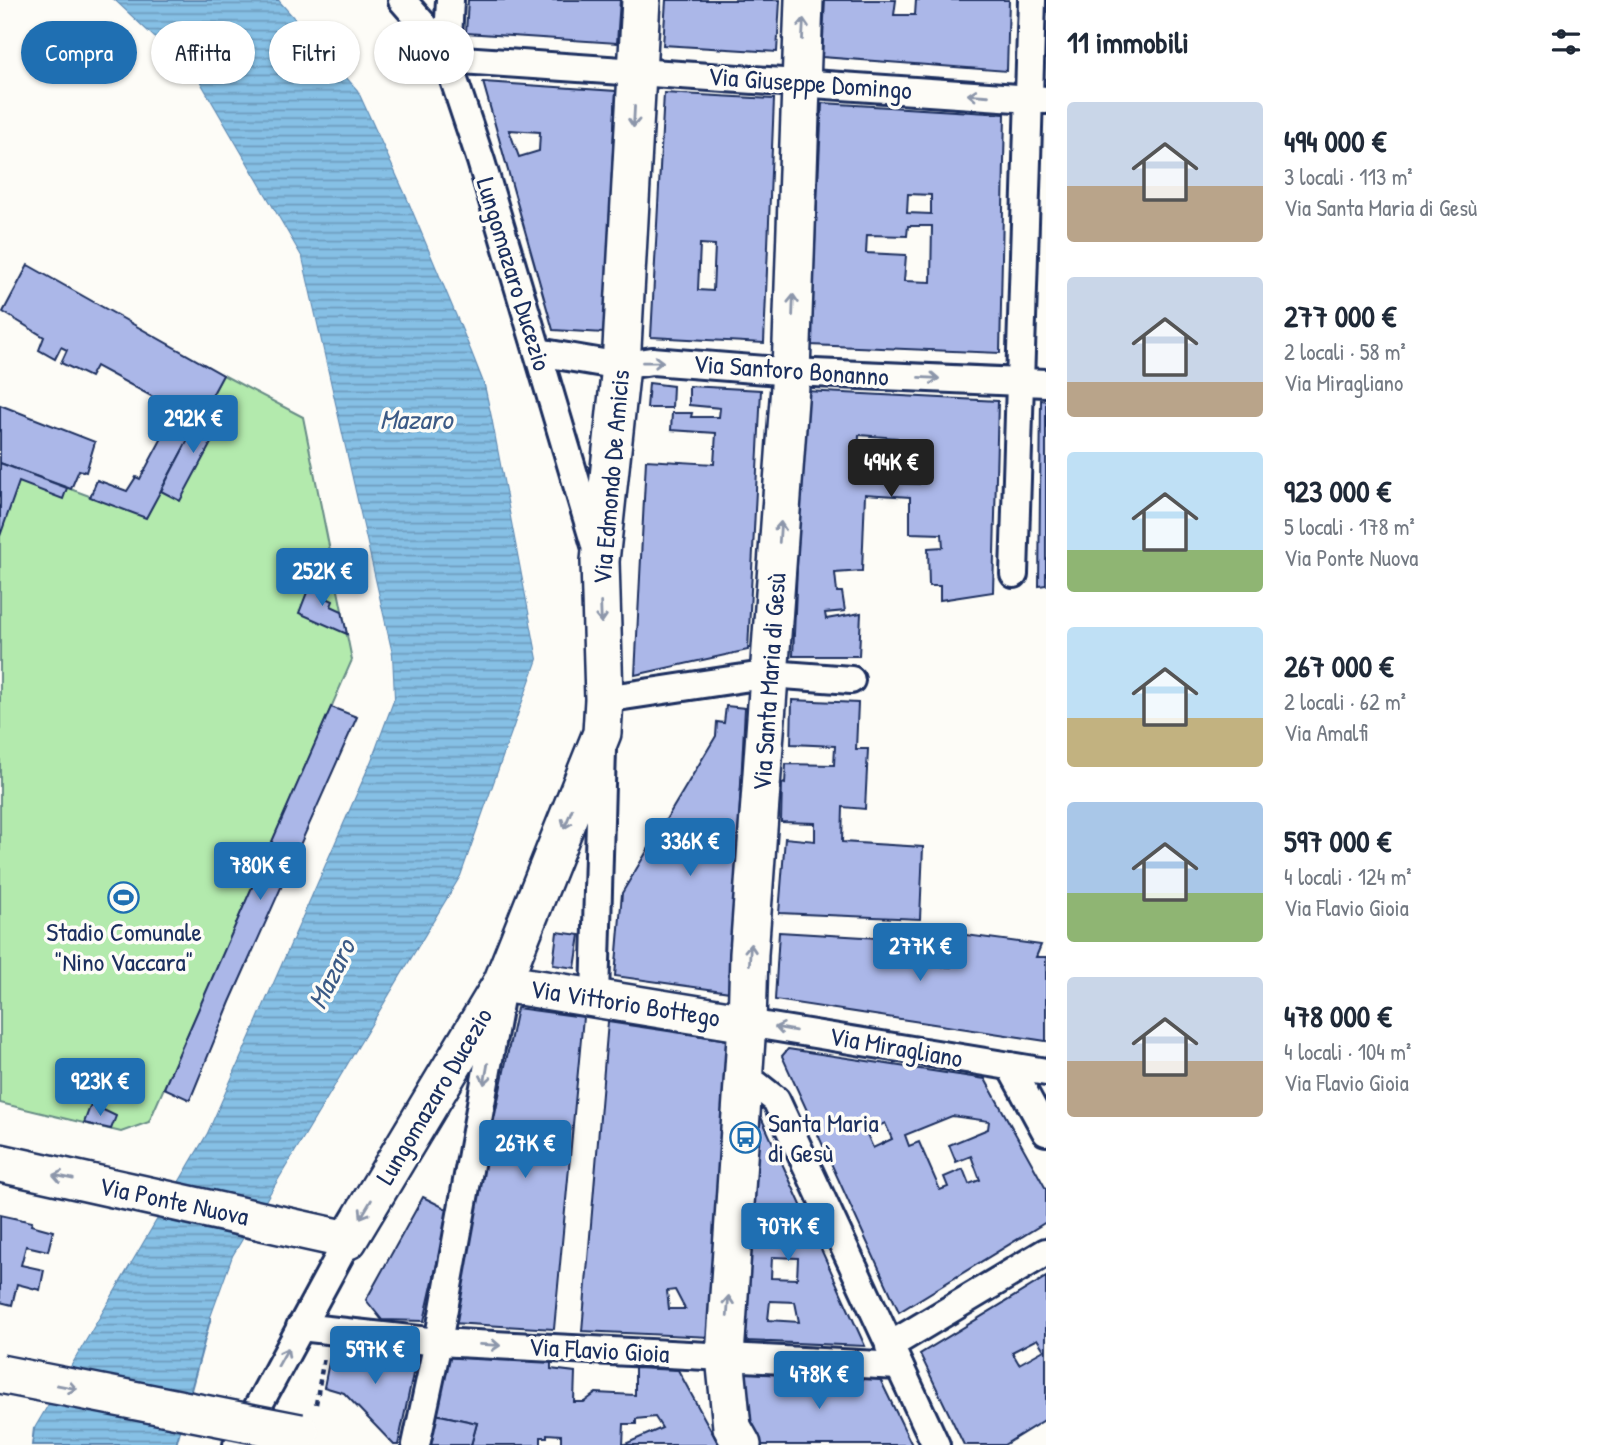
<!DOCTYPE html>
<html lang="it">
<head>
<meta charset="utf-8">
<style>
  :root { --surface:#fff; --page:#f6f6f7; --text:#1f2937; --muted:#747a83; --accent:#1f6fb2 }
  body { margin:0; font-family:"Patrick Hand",sans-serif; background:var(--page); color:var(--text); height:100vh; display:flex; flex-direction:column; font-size:26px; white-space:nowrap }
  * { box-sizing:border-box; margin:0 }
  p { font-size:23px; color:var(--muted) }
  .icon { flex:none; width:38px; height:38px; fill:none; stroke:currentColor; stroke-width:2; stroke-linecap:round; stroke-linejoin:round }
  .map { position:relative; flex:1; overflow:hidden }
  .sheet { display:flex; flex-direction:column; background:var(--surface); width:560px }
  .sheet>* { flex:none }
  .guide { position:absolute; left:21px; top:21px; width:665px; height:63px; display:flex; gap:14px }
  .price { position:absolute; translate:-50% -60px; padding:0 16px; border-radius:7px; background:var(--accent); color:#fff; font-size:23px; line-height:46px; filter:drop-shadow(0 2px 4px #0008) }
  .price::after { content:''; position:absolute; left:50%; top:42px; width:21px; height:16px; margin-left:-10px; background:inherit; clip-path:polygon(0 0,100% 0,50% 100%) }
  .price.selected { background:#222; color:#fff }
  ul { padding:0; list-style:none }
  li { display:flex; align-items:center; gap:21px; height:175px; padding:0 21px }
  li span { display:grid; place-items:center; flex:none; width:196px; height:140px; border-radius:7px; color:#555 }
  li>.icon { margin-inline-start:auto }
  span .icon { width:84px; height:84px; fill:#fffc; stroke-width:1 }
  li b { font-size:30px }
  h2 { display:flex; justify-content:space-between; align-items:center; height:84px; padding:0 21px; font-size:30px }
  .chip { padding:0 24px; border-radius:32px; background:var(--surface); box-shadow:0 2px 5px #0004; font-size:24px; line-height:63px }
  .chip.selected { background:var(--accent); color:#fff }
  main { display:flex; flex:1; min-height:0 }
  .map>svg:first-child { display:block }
</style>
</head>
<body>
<main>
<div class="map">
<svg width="1046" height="1445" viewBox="0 0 1046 1445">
  <defs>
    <pattern id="water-rules" width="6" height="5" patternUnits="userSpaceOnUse" patternTransform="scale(1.75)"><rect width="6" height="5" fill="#86c0e5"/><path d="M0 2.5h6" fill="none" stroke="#6d9cbd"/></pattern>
  </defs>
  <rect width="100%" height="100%" fill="#fdfcf7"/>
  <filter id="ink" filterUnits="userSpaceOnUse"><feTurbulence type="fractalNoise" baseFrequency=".0143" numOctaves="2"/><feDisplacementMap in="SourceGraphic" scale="14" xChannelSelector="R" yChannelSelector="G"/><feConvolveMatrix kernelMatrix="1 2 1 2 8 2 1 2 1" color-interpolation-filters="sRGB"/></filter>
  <g filter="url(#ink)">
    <path fill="#b3eaad" stroke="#678c86" stroke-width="2" d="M223,375L303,417L352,660L149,1122L121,1132L0,1103V463L146,517Z"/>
    <path fill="url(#water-rules)" stroke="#5b86af" stroke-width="2" d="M114,0H279L358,90L407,197L472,352L485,386L492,417L538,659L461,876L233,1256L211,1317L176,1445H32L34,1428L207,1133L371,760L394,698L392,654L302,258L198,79Z"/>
    <g fill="#fdfcf7">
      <path d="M111,0H114L198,79L302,258L392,654L394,698L371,760L207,1133L34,1428L31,1426L204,1132L367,759L390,698L389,654L299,259L196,81Z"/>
      <path d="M279,0H284L361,89L410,196L476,351L488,384L496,416L541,659L464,877L236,1258L214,1320L211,1317L233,1256L461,876L538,659L492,417L485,385L472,352L407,197L358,90Z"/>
    </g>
    <g fill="#abb7e8" stroke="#1b2f5e" stroke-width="2" fill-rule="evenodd">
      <path d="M468,0H620L617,43L466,33Z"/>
      <path d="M666,0H780L777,52L663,45Z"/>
      <path d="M825,0H896L894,15H915L916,0H1009L1007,71L822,57Z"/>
      <path d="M483,82L616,91L604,333L553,330ZM509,130L540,132L539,151L519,157Z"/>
      <path d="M664,93L774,99L764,343L651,337ZM700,244L715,245L713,291L698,290Z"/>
      <path d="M822,103L1005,114L1000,353L810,345ZM908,194L931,195V214L907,213ZM908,226H932L931,282L904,281L906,255L866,253L867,235L907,236Z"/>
      <path d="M28,265L223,375L146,518L90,497L97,480L127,491L136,477L140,479L177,410L96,366L90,377L61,363L67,350L61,347L55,359L39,350L44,337L3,312Z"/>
      <path d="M649,383L673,386L672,408H647Z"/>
      <path d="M689,386L761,390L748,650L635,675L646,460L714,464L716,433L671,430L672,413H692L691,417H719L720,408L689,405Z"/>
      <path d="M805,391L998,401L993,592L940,600V586H929L928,548L943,547L942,534L910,533V497L865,494L862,571L835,573L837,592H842L845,611L825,613L826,619L861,613L859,656H793ZM859,435L897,438L896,463L920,465L919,484L894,483L896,467L858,465Z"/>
      <path d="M1041,400L1046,401V585L1039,586Z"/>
      <path d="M0,405L95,442L86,472L79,470L71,489L0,463Z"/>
      <path d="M212,410L225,417L180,501L161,491L202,413L209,415Z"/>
      <path d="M0,463L67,488L63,499L19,482L0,536Z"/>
      <path d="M313,577L325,582L320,595L333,601L331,606L342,611L347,634L299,613Z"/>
      <path d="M792,700L858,703L856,749H868L865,809L843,807L842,842L923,847L920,919L779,913L785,838L815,841V823L781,822L782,783L785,784L786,764L834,765L835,746L791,744Z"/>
      <path d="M726,706L745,708L730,992L615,976L622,893L716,736L717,722L724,723Z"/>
      <path d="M331,707L357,717L230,1002L190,1100L164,1088Z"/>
      <path d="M557,932L580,935L575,968L553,965Z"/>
      <path d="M779,932L880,938L879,963L951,967L959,934L1041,945L1036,957H1046V1041L775,1000Z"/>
      <path d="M517,1008L583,1017L554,1329L452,1323Z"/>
      <path d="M608,1022L728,1040L711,1337L582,1331ZM675,1290L685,1309H669L667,1291Z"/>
      <path d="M788,1049L985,1079L1046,1189V1222L899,1312L782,1056ZM952,1116L989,1121L988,1129L949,1145L956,1162L971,1156L980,1180L969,1184L963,1169L944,1177L948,1187L940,1190L919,1142L909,1146L905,1135ZM885,1123L892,1139L873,1148L866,1132Z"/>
      <path d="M91,1104L116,1116L111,1129L84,1123Z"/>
      <path d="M761,1117L865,1346L745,1341L751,1123ZM772,1257L798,1258L797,1279L771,1278ZM770,1301L795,1302L799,1322L768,1320Z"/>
      <path d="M423,1197L449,1210L424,1321L382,1320L366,1300Z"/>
      <path d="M0,1215L32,1222L31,1225L53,1231L48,1251L26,1246L21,1265L44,1270L40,1290L17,1284L12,1305L0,1302Z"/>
      <path d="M1046,1277V1419L1004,1445H964L920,1354ZM1037,1339L1044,1350L1019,1364L1012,1352Z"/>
      <path d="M331,1352L417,1355L398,1445H394L344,1393L324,1387Z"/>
      <path d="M446,1357L551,1362V1369L575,1372L574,1402H584L596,1393L635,1395V1368L678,1370L719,1445H561V1435L547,1434V1437H541V1445H471L477,1423L435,1414ZM655,1417L662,1428L623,1445L624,1424H636V1419Z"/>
      <path d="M742,1372L880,1379L912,1445H756L742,1418Z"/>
      <path d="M435,1414L477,1423L471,1445H428Z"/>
    </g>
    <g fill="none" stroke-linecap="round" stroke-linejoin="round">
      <defs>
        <g id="street">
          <path d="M402,0L430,32L447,59L481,161L597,552"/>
          <path d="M450,0L447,59L1046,100"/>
          <path d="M538,352L621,366L652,361L791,372L1046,383"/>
          <path d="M1014,574L1032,0"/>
          <path d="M604,699L770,674L851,680"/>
          <path d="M595,997L602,749"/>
          <path d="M747,1023L1046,1072"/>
          <path d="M1010,1066L1046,1132"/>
          <path d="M743,1074L776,1100L936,1445"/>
          <path d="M300,1327L438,1342L899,1366"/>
          <path d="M889,1346L1046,1252"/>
          <path d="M237,1445L348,1240"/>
          <path d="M416,1445L438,1342L500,998"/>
        </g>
        <g id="secondary">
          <path d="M502,983L747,1023"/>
          <path d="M0,1163L348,1240L502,983L602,733L604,699L600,561L621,366L641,0"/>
          <path d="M742,1445L732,1427L725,1356L747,1023L749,954L791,372L804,0"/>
        </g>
      </defs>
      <use href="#street" stroke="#1b2f5e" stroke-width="32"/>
      <use href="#secondary" stroke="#1b2f5e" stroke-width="42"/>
      <path stroke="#1b2f5e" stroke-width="4.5" stroke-dasharray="5 5" stroke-linecap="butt" d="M316,1404L324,1357"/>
      <use href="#street" stroke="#fdfcf7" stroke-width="26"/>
      <use href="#secondary" stroke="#fdfcf7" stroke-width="37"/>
      <defs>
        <path id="secondary-bridge" d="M0,1374L300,1433"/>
      </defs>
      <use href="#secondary-bridge" stroke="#1b2f5e" stroke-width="42" stroke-linecap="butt"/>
      <use href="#secondary-bridge" stroke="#fdfcf7" stroke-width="37"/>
    </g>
    <defs><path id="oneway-shaft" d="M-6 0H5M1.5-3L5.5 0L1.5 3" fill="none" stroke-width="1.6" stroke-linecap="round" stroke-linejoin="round" transform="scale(1.75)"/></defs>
    <g stroke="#8c96aa">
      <use href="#oneway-shaft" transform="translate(803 29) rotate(-87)"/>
      <use href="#oneway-shaft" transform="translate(978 95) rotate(-176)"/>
      <use href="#oneway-shaft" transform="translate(634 117) rotate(93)"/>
      <use href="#oneway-shaft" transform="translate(793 305) rotate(-88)"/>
      <use href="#oneway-shaft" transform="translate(653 362) rotate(-1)"/>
      <use href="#oneway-shaft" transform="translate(929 378) rotate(3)"/>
      <use href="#oneway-shaft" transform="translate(780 532) rotate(-86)"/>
      <use href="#oneway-shaft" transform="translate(601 613) rotate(88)"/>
      <use href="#oneway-shaft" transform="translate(568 819) rotate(112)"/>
      <use href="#oneway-shaft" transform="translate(750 954) rotate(-87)"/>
      <use href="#oneway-shaft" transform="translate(785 1029) rotate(-170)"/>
      <use href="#oneway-shaft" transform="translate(486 1074) rotate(100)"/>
      <use href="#oneway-shaft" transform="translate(63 1177) rotate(-168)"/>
      <use href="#oneway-shaft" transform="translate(366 1209) rotate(121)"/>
      <use href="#oneway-shaft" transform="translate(728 1306) rotate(-86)"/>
      <use href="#oneway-shaft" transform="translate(490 1345) rotate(3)"/>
      <use href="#oneway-shaft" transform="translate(283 1357) rotate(-61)"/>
      <use href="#oneway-shaft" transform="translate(67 1387) rotate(11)"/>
    </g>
  </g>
  <defs>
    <symbol id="stadium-ring" viewBox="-11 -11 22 22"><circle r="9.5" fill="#fdfcf7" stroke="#1f6fb2" stroke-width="1.5"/><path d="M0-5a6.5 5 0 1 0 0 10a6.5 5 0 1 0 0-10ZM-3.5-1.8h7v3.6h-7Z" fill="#1f6fb2"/></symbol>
    <symbol id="bus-ring" viewBox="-11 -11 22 22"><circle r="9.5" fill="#fdfcf7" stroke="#1f6fb2" stroke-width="1.5"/><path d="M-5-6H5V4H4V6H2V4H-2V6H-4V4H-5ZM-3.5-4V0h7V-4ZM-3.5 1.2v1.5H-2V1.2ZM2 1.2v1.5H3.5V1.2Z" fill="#1f6fb2"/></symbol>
  </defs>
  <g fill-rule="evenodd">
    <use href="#stadium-ring" x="106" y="880" width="35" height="35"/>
    <use href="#bus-ring" x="728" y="1120" width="35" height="35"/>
  </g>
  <g text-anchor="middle" stroke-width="7" stroke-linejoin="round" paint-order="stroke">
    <g font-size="26" fill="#1b2f5e" stroke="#fdfcf7">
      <text transform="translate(810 83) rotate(4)" y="9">Via Giuseppe Domingo</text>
      <text transform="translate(514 274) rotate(73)" y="9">Lungomazaro Ducezio</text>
      <text transform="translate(791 370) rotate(4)" y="9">Via Santoro Bonanno</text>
      <text transform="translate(611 477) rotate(-85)" y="9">Via Edmondo De Amicis</text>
      <text transform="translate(769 682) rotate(-86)" y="9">Via Santa Maria di Gesù</text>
      <text transform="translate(625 1003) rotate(9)" y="9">Via Vittorio Bottego</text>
      <text transform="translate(896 1047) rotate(10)" y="9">Via Miragliano</text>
      <text transform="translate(434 1096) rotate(-59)" y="9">Lungomazaro Ducezio</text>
      <text transform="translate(174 1201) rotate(12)" y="9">Via Ponte Nuova</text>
      <text transform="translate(599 1350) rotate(3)" y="9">Via Flavio Gioia</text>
    </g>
    <g font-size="26" fill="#1b2f5e" stroke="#fdfcf7">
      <text x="124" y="941">Stadio Comunale<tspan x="124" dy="30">"Nino Vaccara"</tspan></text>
      <text x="768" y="1132" text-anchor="start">Santa Maria<tspan x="768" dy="30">di Gesù</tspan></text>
    </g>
    <g font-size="28" font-style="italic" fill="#3b5a86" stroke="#fdfcf7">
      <text x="416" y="429">Mazaro</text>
      <text transform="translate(331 974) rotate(-64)" y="10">Mazaro</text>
    </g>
  </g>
</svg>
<b class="price" style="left:193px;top:455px">292K €</b>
<b class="price selected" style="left:891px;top:499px">494K €</b>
<b class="price" style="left:322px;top:608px">252K €</b>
<b class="price" style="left:690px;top:878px">336K €</b>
<b class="price" style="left:260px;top:902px">780K €</b>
<b class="price" style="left:920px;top:983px">277K €</b>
<b class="price" style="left:100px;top:1118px">923K €</b>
<b class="price" style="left:525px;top:1180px">267K €</b>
<b class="price" style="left:788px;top:1263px">707K €</b>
<b class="price" style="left:375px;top:1386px">597K €</b>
<b class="price" style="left:819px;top:1411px">478K €</b>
<div class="guide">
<a class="chip selected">Compra</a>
<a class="chip">Affitta</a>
<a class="chip">Filtri</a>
<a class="chip">Nuovo</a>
</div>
</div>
<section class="sheet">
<h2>11 immobili<svg class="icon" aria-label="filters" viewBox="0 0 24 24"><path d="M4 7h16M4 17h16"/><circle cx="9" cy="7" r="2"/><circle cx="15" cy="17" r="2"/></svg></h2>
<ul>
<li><span style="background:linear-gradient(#c9d6e8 60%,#b9a48a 0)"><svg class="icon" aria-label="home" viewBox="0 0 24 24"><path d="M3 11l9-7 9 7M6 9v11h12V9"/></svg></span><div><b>494 000 €</b><p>3 locali · 113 m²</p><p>Via Santa Maria di Gesù</p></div></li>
<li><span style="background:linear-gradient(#c9d6e8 75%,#b9a48a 0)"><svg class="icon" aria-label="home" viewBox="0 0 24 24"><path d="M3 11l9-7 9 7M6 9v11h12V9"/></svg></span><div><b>277 000 €</b><p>2 locali · 58 m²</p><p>Via Miragliano</p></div></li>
<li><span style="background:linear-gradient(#bfe0f5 70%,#8fb573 0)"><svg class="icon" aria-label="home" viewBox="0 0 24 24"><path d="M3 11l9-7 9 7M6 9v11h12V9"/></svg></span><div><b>923 000 €</b><p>5 locali · 178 m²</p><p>Via Ponte Nuova</p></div></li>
<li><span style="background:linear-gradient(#bfe0f5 65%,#c2b280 0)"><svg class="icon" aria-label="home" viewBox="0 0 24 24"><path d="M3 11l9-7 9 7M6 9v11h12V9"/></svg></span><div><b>267 000 €</b><p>2 locali · 62 m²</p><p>Via Amalfi</p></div></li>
<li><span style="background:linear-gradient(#a9c7e8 65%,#8fb573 0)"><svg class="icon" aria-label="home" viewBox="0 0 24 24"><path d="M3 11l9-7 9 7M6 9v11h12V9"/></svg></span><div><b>597 000 €</b><p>4 locali · 124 m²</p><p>Via Flavio Gioia</p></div></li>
<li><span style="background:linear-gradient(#c9d6e8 60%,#b9a48a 0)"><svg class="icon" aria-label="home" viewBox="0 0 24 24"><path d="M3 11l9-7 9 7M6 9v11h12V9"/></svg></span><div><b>478 000 €</b><p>4 locali · 104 m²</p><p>Via Flavio Gioia</p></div></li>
</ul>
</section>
</main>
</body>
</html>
